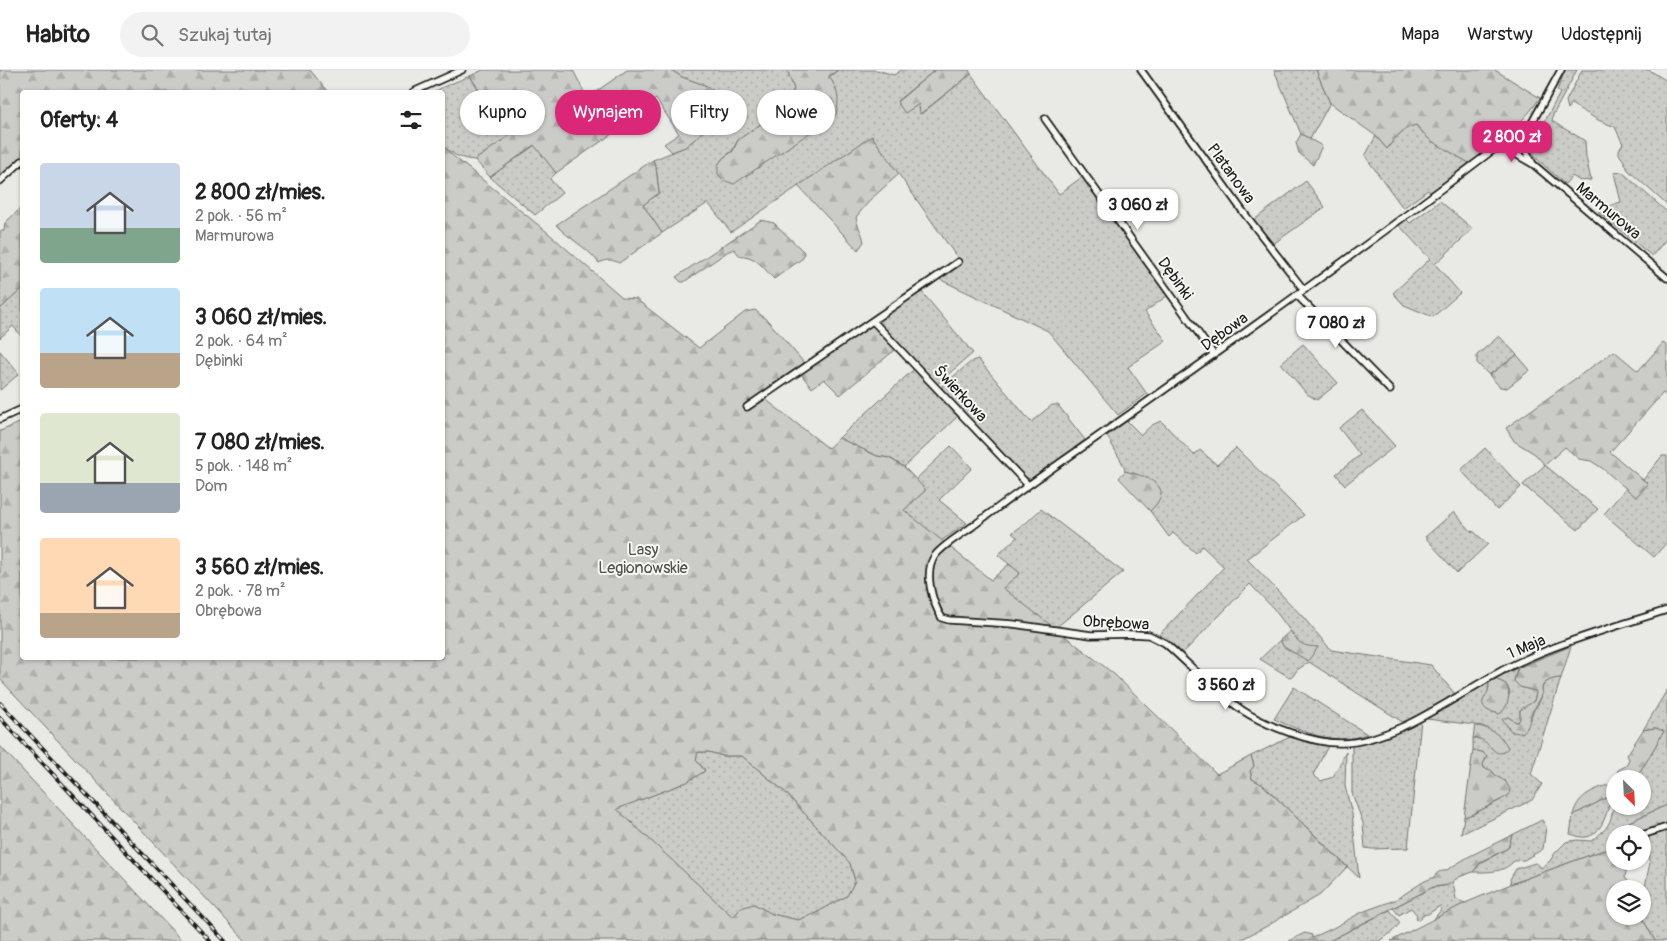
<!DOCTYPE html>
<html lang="pl">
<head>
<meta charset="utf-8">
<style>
  :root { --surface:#fff; --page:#f2f2f2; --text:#222; --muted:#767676; --line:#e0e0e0; --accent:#db2777 }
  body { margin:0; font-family:Pangolin,sans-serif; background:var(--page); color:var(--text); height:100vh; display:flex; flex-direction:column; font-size:19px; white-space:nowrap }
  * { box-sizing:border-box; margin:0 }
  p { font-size:16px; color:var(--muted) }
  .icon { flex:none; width:28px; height:28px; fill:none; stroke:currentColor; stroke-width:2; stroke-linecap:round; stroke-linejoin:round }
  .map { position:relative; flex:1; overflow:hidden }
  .sheet { position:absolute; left:20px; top:20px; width:425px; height:570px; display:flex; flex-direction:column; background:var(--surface); border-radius:5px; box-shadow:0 1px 4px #0004 }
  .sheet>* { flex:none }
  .top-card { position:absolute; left:460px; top:20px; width:475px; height:45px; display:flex; gap:10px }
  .needle { width:32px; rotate:156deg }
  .tools { position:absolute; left:1606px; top:700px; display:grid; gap:10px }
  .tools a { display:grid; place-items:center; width:45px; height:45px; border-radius:50%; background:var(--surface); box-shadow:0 1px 4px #0004; font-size:25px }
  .price { position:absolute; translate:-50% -42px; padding:0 11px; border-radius:10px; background:#fff; color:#222; font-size:16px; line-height:32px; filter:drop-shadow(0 1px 2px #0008) }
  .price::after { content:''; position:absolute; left:50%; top:30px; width:15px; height:11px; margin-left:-8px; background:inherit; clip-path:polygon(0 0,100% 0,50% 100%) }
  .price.on { background:var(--accent); color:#fff }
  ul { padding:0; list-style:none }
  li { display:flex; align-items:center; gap:15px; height:125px; padding:0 20px }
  li span { display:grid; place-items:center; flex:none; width:140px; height:100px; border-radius:5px; color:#555 }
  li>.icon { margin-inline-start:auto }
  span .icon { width:60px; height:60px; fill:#fffc; stroke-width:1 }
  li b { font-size:21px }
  h2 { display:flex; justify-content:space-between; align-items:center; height:60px; padding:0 20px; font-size:21px }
  .tag { padding:0 18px; border-radius:22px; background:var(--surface); box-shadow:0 1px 4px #0004; font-size:18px; line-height:45px }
  .tag.on { background:var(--accent); color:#fff }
  header { display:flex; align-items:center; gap:30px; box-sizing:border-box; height:70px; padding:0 25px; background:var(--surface); border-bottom:1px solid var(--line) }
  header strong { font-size:24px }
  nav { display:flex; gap:28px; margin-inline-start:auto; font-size:18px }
  .search { width:350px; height:45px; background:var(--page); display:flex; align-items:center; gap:12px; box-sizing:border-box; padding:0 18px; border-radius:28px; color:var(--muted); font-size:19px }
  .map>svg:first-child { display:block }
</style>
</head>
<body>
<header>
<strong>Habito</strong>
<div class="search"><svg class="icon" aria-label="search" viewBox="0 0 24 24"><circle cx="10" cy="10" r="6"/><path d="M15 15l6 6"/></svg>Szukaj tutaj</div>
<nav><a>Mapa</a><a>Warstwy</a><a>Udostępnij</a></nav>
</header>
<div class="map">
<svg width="1667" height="871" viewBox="0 0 1667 871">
  <defs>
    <pattern id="green-dots" width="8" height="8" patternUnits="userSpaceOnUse" patternTransform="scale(1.25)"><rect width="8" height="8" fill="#cbcbc7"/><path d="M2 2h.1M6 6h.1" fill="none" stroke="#aeaeaa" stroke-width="1.8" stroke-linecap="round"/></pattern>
    <pattern id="forest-firs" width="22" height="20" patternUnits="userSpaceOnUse" patternTransform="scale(1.25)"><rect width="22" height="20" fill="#cbcbc7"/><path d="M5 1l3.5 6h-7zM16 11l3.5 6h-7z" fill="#aeaeaa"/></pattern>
  </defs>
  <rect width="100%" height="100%" fill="#e9e9e5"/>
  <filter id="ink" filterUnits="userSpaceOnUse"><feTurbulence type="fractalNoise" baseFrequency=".02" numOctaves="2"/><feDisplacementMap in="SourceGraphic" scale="10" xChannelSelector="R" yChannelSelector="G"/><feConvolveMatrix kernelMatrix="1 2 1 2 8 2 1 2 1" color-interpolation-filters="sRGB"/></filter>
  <g filter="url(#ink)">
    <g fill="url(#green-dots)" stroke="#747472">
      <path d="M671,0H787L794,19L785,37L738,70L732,81L723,88L718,95L838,0H877L894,5L901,0H935L897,31L919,34L921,44L971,4L1059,124L1082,107L1168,225L1145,242L1166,271L1128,297L1147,324L1118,345L1048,261L939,209L961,193L872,66L731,162L708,133L662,163L643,135L659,123L656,97L653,90L685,77L700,65L712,37L707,16L682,7Z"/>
      <path d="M1274,0H1316L1330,33L1310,69L1301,64Z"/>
      <path d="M1565,0H1577L1553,45L1552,51C1563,59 1574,63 1585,71L1586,87L1591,110L1580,111L1572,106L1565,114L1537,89L1528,74L1532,66L1547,47L1560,23L1557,21Z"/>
      <path d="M1582,0H1649L1667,11V135L1628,100L1624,91L1619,84V80L1623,74L1615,57L1598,50L1571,34L1568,39L1566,31Z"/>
      <path d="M470,6L509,66L475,90C461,89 452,85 443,75L442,22H434L443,17Z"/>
      <path d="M1416,55L1430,70L1469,93L1431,122L1428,120L1403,138L1365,86L1376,66L1387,79C1395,68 1402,58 1416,55Z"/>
      <path d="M535,75L556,103L550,109L562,123L535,145L490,107Z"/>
      <path d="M1622,102L1667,142V168L1652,186L1598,142L1602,138L1621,132L1614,103Z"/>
      <path d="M1306,111L1325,137L1273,174L1254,150Z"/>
      <path d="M1440,131L1473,159L1435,194L1460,223L1433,247L1404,235L1393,223L1430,189L1398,154L1406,149L1410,153Z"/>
      <path d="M22,219V267L13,256L0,268V239Z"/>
      <path d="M921,221L973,283L937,314L879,253V250Z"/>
      <path d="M1499,266L1517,285L1489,305L1477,293V285Z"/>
      <path d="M1303,274L1338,313L1317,330L1307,324L1281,293Z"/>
      <path d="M0,281L19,304L0,320Z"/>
      <path d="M978,289L1031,352L1052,335H1058L1085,370L1031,409L1026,408L942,319V316L972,291Z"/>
      <path d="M914,299L958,346L904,397L890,388L877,386L839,368Z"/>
      <path d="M1362,340L1395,376L1345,415L1336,404L1360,385L1339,358Z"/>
      <path d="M1127,351L1141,365L1152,355L1161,351L1194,385L1200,380L1217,395L1236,378L1304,445L1247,489L1303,547L1331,580L1431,595L1455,624L1404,653L1309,592L1297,600L1293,606L1289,607L1260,589L1280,570L1284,577L1304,576L1299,573L1274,539L1250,514L1181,585L1158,566L1224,497L1202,476L1196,483L1173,463L1169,467L1150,441L1158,432L1139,405L1125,401L1124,396L1107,366Z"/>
      <path d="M951,376L972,398L939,430L967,453L941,471L903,440L926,420L915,410Z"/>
      <path d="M1485,378L1521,417L1497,440L1461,400Z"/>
      <path d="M1662,386H1667V472L1654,487L1604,444L1626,418L1636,427L1648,414L1643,410Z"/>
      <path d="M1545,395L1598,439L1578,460L1523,415Z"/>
      <path d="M1041,439L1123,502L1058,556L1052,557L1002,518L1020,503L998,485L1017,467L1012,463L1026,453Z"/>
      <path d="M1454,442L1472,462L1473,461L1488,474L1457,503L1425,467Z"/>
      <path d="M1517,598L1514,611L1520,617L1535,621L1536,623C1535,633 1529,636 1520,640V649L1518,652H1516L1508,647L1506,653L1508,658L1531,650C1531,640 1538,637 1541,628C1543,624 1541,619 1543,616C1546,610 1555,608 1561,608L1531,704L1542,714L1532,730L1461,764L1464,747L1473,744L1501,730L1500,708L1496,706L1493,702L1484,698L1483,694L1487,686L1482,682L1473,680V668L1503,669L1483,656L1427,649L1455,631L1489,612L1488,622L1490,641L1499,644L1510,623C1508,615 1503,612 1495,609Z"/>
      <path d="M1294,617L1367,664C1360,666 1352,669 1344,669C1325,671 1291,657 1274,649Z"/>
      <path d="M1667,620V735L1629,752L1636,763L1615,764V778L1601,781L1511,814L1510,809L1516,799L1535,793L1539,795L1541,798L1550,791L1555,783L1566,772L1577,770L1591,771C1610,757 1610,754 1615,731V736H1642V709H1634L1645,694L1664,661L1655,658L1643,660Z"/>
      <path d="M1421,650L1408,778L1372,779L1365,778L1363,753L1352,723V676L1405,660Z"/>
      <path d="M1294,665L1328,676L1313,705L1321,711L1333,707L1346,682L1345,716L1352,744L1359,808L1263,715L1252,709L1250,701L1254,696L1251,686Z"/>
      <path d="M697,682H709L723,686H742L785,722L850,793L855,811L847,826L814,844L798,850L772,844L754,834L733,847L616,739L687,712L705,700L696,690Z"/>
      <path d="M1612,725C1608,738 1603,765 1586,767C1581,768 1575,765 1570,764L1573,745Z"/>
      <path d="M1542,750L1546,757L1543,779L1524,790L1514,791C1503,803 1489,802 1473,802L1481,793L1508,778L1512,765Z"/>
      <path d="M1667,759V871H1655L1641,846H1642L1643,827L1650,792L1649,766Z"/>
      <path d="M1453,812L1456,829L1465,833L1433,850L1441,840L1440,836L1428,844L1422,845L1420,850L1416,849L1417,845L1411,838L1399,845L1393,838L1433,817L1444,816Z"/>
      <path d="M1390,840L1400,853L1392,862L1379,871H1329Z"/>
    </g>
    <g fill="url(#forest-firs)" stroke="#747472" fill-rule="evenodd">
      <path d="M0,0H310L328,22H22V87L0,106Z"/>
      <path d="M483,0H573L587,28L627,0H671L682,7L707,16L718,24L700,65L685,77L672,82L664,74L679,64L656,29L626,48L629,52L556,103L534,75L490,107L475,90L509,66L470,6Z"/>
      <path d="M787,0H838L829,6C838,20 840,29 836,45L734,114L723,110L718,104V95L723,88L733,81L738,70L785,37L794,19Z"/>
      <path d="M935,0H969L971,4L920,44L919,34L905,43L897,32Z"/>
      <path d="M1316,0H1495L1540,28C1522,55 1496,74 1469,93L1430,70L1416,55C1402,58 1395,68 1387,79L1376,66L1330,33Z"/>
      <path d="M1301,64L1322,76L1313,95L1299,83L1296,73Z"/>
      <path d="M872,66L899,104L871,129L856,147C857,157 863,163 864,172L858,180L798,116Z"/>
      <path d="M443,75L452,85L547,162L623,228L636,229L699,278L745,242L755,240L769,252L805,294L760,325L828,378L839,368L877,386L889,388L904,397L926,420L904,440L991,510L1009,494L1020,503L1003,518L1114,604L1217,704L1251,686L1254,696L1250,701L1252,709L1263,715L1347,797L1320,825L1267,856L1238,871H246L0,609V361L22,352V588H442ZM698,682H709L723,686H742L785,722L850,793L855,811L847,826L814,844L798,850L772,844L754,834L741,838L733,847L617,739L687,712L705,701L696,690Z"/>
      <path d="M653,90L656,97L659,123L643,135L662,163L619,193C611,189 607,189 599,193C587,177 569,169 556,155Z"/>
      <path d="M22,137V219L0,239V161H4L5,153Z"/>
      <path d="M761,150L774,153L804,182L803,188L774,209C764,199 756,185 740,186L734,179L727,182L684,212H681L676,207Z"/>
      <path d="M871,255H874L896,279L840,325L824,309L812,318L800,303Z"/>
      <path d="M1663,273L1667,276V326L1663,323L1610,382L1648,414L1636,427L1602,398L1591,391L1579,389L1565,377L1545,395L1535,384L1514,371L1506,358L1614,281L1638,301Z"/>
      <path d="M1517,285L1530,300L1507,318L1500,317L1489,305Z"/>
      <path d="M1125,401C1136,404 1162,410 1161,424C1160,431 1154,437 1150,441L1119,408Z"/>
      <path d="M1290,561C1300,574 1301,576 1318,577L1308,591L1284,577L1280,570Z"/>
      <path d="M1571,576L1561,608C1555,608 1547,610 1543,615C1541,619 1543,623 1541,627C1539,632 1535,636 1533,641C1528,650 1530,669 1511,661L1502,649L1508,647L1516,652H1518L1520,649V640L1534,631L1536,623L1535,621L1520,617L1514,611L1518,598Z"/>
      <path d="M1495,609L1506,614C1511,623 1509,638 1499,644C1495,642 1490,642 1487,640C1478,633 1486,627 1488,621C1489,618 1489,615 1489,612Z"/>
      <path d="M1475,656C1487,656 1503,665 1508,678C1496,691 1492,675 1482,670C1481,669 1474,668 1473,668Z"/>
      <path d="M1655,658L1664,661L1645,694L1634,709H1616L1618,700L1626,696L1629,689L1627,685L1643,660Z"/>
      <path d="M0,676L182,871H0Z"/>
      <path d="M1473,680L1482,682L1487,686L1483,694L1484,698L1491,700L1496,706L1505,711L1510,719L1509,725L1506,727L1473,744L1464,747Z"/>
      <path d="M1608,715L1613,718L1612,725L1573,745C1577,727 1591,720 1608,715Z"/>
      <path d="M1667,735V756L1645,763H1636L1629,752Z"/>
      <path d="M1512,765L1508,778L1481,792L1473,802L1459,807L1448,815L1433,817L1329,871H1288L1305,863L1312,865V868L1335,857L1362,842L1395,830L1423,812L1434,807C1437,802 1440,801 1445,801L1468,787Z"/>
      <path d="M1615,778V791H1628L1625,807L1633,819H1615V846H1641L1655,871H1391L1465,833L1511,814L1601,781Z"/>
    </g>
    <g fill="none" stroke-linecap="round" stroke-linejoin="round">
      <defs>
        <g id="minor">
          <path d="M1141,0L1244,143L1304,220"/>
          <path d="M1561,0L1528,60L1519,68L1493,80C1361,180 1226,277 1090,372C1051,399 1011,427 973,456C962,464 941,476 934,487C924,504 932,532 942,548L949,550L1013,554L1091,565L1134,564L1149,565L1165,573C1190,595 1214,621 1242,640C1266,656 1314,674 1342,673C1362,673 1386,664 1404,656C1438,640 1470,618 1503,600C1555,573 1612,558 1667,540"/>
          <path d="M413,22L462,0"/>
          <path d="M1045,49L1214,285"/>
          <path d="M1519,68L1532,92"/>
          <path d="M1507,74L1514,83L1533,94L1667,208"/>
          <path d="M0,111L22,91"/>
          <path d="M1297,225L1390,320"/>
          <path d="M873,251L1028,415"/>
          <path d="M747,337L958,192"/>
          <path d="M0,349L22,339"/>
          <path d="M1642,765L1667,757"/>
        </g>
      </defs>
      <use href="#minor" stroke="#1c1c1c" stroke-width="9"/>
      <use href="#minor" stroke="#f6f6f2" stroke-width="5.5"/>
      <defs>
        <g id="rail">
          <path d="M0,633L225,871"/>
          <path d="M0,648L210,871"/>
        </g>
      </defs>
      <use href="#rail" stroke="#1c1c1c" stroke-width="4"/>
      <use href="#rail" stroke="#f6f6f2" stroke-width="2" stroke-dasharray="5.5" stroke-linecap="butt"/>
    </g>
  </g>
  <g text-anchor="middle" stroke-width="4" stroke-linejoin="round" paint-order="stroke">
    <g font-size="16" fill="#1c1c1c" stroke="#f6f6f2">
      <text transform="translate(1232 103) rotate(54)" y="6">Platanowa</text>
      <text transform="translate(1609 140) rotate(40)" y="6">Marmurowa</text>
      <text transform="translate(1176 208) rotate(54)" y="6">Dębinki</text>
      <text transform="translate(1224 261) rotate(-36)" y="6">Dębowa</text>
      <text transform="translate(961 323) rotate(47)" y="6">Świerkowa</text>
      <text transform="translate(1116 552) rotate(3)" y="6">Obrębowa</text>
      <text transform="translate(1526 576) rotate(-23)" y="6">1 Maja</text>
    </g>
    <g font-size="16" fill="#51514f" stroke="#f6f6f2">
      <text x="643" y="485">Lasy<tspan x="643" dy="18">Legionowskie</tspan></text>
    </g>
  </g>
</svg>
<div class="tools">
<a><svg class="needle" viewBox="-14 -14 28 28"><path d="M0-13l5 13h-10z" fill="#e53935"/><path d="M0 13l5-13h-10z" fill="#767676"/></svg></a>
<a><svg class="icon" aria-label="locate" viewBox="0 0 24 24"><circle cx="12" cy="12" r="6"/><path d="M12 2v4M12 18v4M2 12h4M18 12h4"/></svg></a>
<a><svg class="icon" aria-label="layers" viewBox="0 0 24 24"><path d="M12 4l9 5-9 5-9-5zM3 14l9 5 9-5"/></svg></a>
</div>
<b class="price on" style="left:1512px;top:93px">2 800 zł</b>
<b class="price" style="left:1138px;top:161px">3 060 zł</b>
<b class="price" style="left:1336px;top:279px">7 080 zł</b>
<b class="price" style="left:1226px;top:641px">3 560 zł</b>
<div class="top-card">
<a class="tag">Kupno</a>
<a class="tag on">Wynajem</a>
<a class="tag">Filtry</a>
<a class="tag">Nowe</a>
</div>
<section class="sheet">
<h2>Oferty: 4<svg class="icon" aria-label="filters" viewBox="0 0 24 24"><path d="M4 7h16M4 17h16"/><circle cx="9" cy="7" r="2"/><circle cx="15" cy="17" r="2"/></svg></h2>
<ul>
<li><span style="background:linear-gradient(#c9d6e8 65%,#7fa58c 0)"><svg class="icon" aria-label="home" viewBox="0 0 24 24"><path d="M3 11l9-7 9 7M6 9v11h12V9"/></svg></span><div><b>2 800 zł/mies.</b><p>2 pok. · 56 m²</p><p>Marmurowa</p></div></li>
<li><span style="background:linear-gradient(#bfe0f5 65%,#b9a48a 0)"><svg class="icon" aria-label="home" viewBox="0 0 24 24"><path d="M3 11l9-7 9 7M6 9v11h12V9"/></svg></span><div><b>3 060 zł/mies.</b><p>2 pok. · 64 m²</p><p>Dębinki</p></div></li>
<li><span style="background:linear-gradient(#dfe7d0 70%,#9aa5b1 0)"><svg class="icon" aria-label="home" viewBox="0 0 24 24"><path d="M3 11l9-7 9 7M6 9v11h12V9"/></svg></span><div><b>7 080 zł/mies.</b><p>5 pok. · 148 m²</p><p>Dom</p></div></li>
<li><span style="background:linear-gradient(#ffd9b3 75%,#b9a48a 0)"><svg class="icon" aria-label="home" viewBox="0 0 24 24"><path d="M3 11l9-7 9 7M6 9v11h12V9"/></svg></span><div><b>3 560 zł/mies.</b><p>2 pok. · 78 m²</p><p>Obrębowa</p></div></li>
</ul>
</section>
</div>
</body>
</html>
